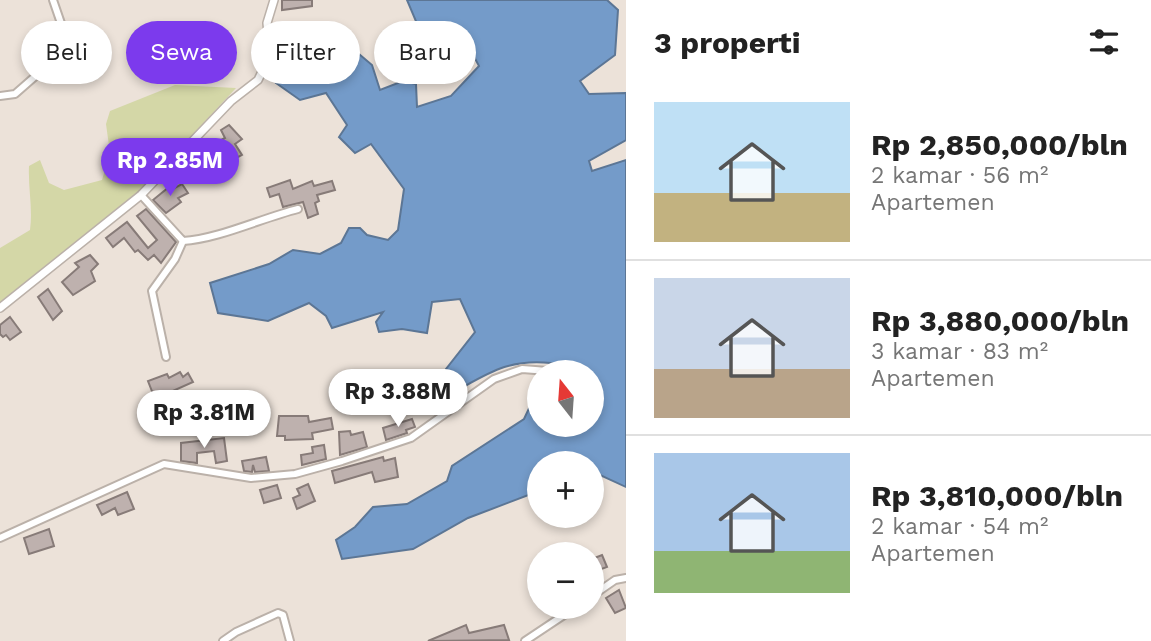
<!DOCTYPE html>
<html lang="id">
<head>
<meta charset="utf-8">
<style>
  :root { --surface:#fff; --page:#f6f6f6; --text:#222; --muted:#767676; --line:#e0e0e0; --accent:#7c3aed }
  body { margin:0; font-family:"Work Sans",sans-serif; background:var(--page); color:var(--text); height:100vh; display:flex; flex-direction:column; font-size:26px; white-space:nowrap }
  * { box-sizing:border-box; margin:0 }
  p { font-size:23px; color:var(--muted) }
  .icon { flex:none; width:38px; height:38px; fill:none; stroke:currentColor; stroke-width:2; stroke-linecap:round; stroke-linejoin:round }
  .map { position:relative; flex:1; overflow:hidden }
  .sheet { display:flex; flex-direction:column; background:var(--surface); width:525px }
  .sheet>* { flex:none }
  .banner { position:absolute; left:21px; top:21px; width:499px; height:63px; display:flex; gap:14px }
  .needle { width:46px; rotate:343deg }
  .tools { position:absolute; left:527px; top:360px; display:grid; gap:14px }
  .tools a { display:grid; place-items:center; width:77px; height:77px; border-radius:50%; background:var(--surface); box-shadow:0 4px 10px #0003; font-size:35px }
  .price { position:absolute; translate:-50% -60px; padding:0 16px; border-radius:24px; background:#fff; color:#222; font-size:23px; line-height:46px; filter:drop-shadow(0 2px 4px #0008) }
  .price::after { content:''; position:absolute; left:50%; top:42px; width:21px; height:16px; margin-left:-10px; background:inherit; clip-path:polygon(0 0,100% 0,50% 100%) }
  .price.active { background:var(--accent); color:#fff }
  ul { padding:0; list-style:none }
  li { display:flex; align-items:center; gap:21px; height:175px; padding:0 28px }
  li+li { border-top:2px solid var(--line) }
  li span { display:grid; place-items:center; flex:none; width:196px; height:140px; border-radius:0px; color:#555 }
  li>.icon { margin-inline-start:auto }
  span .icon { width:84px; height:84px; fill:#fffc; stroke-width:1 }
  li b { font-size:30px }
  h2 { display:flex; justify-content:space-between; align-items:center; height:84px; padding:0 28px; font-size:30px }
  .tag { padding:0 24px; border-radius:32px; background:var(--surface); box-shadow:0 4px 10px #0003; font-size:24px; line-height:63px }
  .tag.active { background:var(--accent); color:#fff }
  main { display:flex; flex:1; min-height:0 }
  .map>svg:first-child { display:block }
</style>
</head>
<body>
<main>
<div class="map">
<svg width="626" height="641" viewBox="0 0 626 641">
  <rect width="100%" height="100%" fill="#ece2d9"/>
  <path fill="#d4d7a7" d="M175,85L236,88L143,188L0,303V248L30,230C33,209 28,188 29,166L40,160L49,183L64,190L102,180L110,153L106,124L110,111Z"/>
  <path fill="#749bc9" stroke="#5c7695" stroke-width="2" d="M407,0H607L618,10L615,55L580,81L589,94L626,93V140L589,161L592,171L626,160V487L598,474L592,476V464H539V491L468,518L413,549L342,559L336,540L355,527L373,507L407,504L447,481L452,466L524,419L531,404L539,402V425H592V373C572,373 568,365 551,363C505,358 485,376 445,397L435,383L475,332L460,299L432,302L427,333L402,329L379,332L376,322L383,312L332,328L326,316L309,303L268,321L218,313L210,283L269,264L293,250L320,254L341,243L349,228H360L367,235L388,240L398,230L404,189L371,144L355,153L339,137L347,125L326,93L300,100L276,83L293,56L324,43L353,49L372,65L380,90L403,81L416,84L417,107L451,96L479,66L460,30L426,45Z"/>
  <g fill="#beb1ae" stroke="#877b78" stroke-width="2">
    <path d="M282,0H312V6L282,10Z"/>
    <path d="M229,125L242,139L235,144L242,155L227,163L215,143L225,138L221,130Z"/>
    <path d="M209,141L216,148L205,155L211,165L202,170L194,156L205,149L202,146Z"/>
    <path d="M290,180L293,189L312,181L314,186L332,181L335,190L317,195L319,201L315,203L318,214L308,218L303,202L283,207L279,194L270,197L267,188Z"/>
    <path d="M182,184L188,193L178,198L181,202L166,213L153,200L169,187L171,190Z"/>
    <path d="M146,209L176,242L161,263L154,255L148,260L138,250L135,252L124,238L113,247L106,238L127,222L148,248L157,240L137,216Z"/>
    <path d="M90,255L98,264L91,271L95,281L73,295L62,282L79,267L75,263Z"/>
    <path d="M48,289L62,311L53,320L38,297Z"/>
    <path d="M10,317L21,332L10,340L6,335L3,337L0,334V325Z"/>
    <path d="M180,372L183,377L188,373L193,382L155,399L148,381L167,374L169,378Z"/>
    <path d="M279,416H308L309,422L331,418L333,429L312,433L313,439L285,440V436H277Z"/>
    <path d="M412,419L415,427L406,430L407,433L386,440L383,428Z"/>
    <path d="M350,431L351,435L363,432L367,447L340,455L339,432Z"/>
    <path d="M224,438L227,461L216,463L214,451L197,453V463L181,461V443Z"/>
    <path d="M324,445L326,459L302,465L301,455L313,453L312,447Z"/>
    <path d="M266,457L269,471L255,472L253,465L252,472L244,471L242,461Z"/>
    <path d="M383,457L384,461L395,458L398,477L375,482L372,472L335,483L332,471Z"/>
    <path d="M308,484L315,501L297,509L293,498L300,495L297,489Z"/>
    <path d="M277,485L281,498L264,503L260,490Z"/>
    <path d="M127,492L134,509L118,515L115,508L102,515L97,505Z"/>
    <path d="M49,529L54,546L29,554L24,538Z"/>
    <path d="M602,555L607,567L593,572L599,584L594,588L592,559Z"/>
    <path d="M619,590L626,608L615,613L606,598Z"/>
    <path d="M466,625L469,633L504,625L509,640L428,641Z"/>
  </g>
  <g fill="none" stroke-linecap="round" stroke-linejoin="round">
    <defs>
      <g id="minor">
        <path d="M0,96L15,94L63,52L64,32L53,0"/>
        <path d="M141,195L183,241C218,239 262,218 298,209"/>
        <path d="M166,357L152,291L175,259L183,241"/>
        <path d="M0,538L164,464L251,478L295,474L342,461L411,438L494,379L522,369L548,371"/>
        <path d="M592,596L615,580L626,578"/>
        <path d="M223,641L236,632L278,613L283,615L290,641"/>
        <path d="M525,641L576,607"/>
      </g>
      <path id="tertiary" d="M0,308L141,195L231,101L258,80L270,55L267,23L274,0"/>
    </defs>
    <use href="#minor" stroke="#bbb1a9" stroke-width="10"/>
    <use href="#tertiary" stroke="#bbb1a9" stroke-width="10"/>
    <use href="#minor" stroke="#fff" stroke-width="6"/>
    <use href="#tertiary" stroke="#fff" stroke-width="7"/>
  </g>
</svg>
<div class="tools">
<a><svg class="needle" viewBox="-14 -14 28 28"><path d="M0-13l5 13h-10z" fill="#e53935"/><path d="M0 13l5-13h-10z" fill="#767676"/></svg></a>
<a>+</a>
<a>−</a>
</div>
<b class="price active" style="left:170px;top:198px">Rp 2.85M</b>
<b class="price" style="left:398px;top:429px">Rp 3.88M</b>
<b class="price" style="left:204px;top:450px">Rp 3.81M</b>
<div class="banner">
<a class="tag">Beli</a>
<a class="tag active">Sewa</a>
<a class="tag">Filter</a>
<a class="tag">Baru</a>
</div>
</div>
<section class="sheet">
<h2>3 properti<svg class="icon" aria-label="filters" viewBox="0 0 24 24"><path d="M4 7h16M4 17h16"/><circle cx="9" cy="7" r="2"/><circle cx="15" cy="17" r="2"/></svg></h2>
<ul>
<li><span style="background:linear-gradient(#bfe0f5 65%,#c2b280 0)"><svg class="icon" aria-label="home" viewBox="0 0 24 24"><path d="M3 11l9-7 9 7M6 9v11h12V9"/></svg></span><div><b>Rp 2,850,000/bln</b><p>2 kamar · 56 m²</p><p>Apartemen</p></div></li>
<li><span style="background:linear-gradient(#c9d6e8 65%,#b9a48a 0)"><svg class="icon" aria-label="home" viewBox="0 0 24 24"><path d="M3 11l9-7 9 7M6 9v11h12V9"/></svg></span><div><b>Rp 3,880,000/bln</b><p>3 kamar · 83 m²</p><p>Apartemen</p></div></li>
<li><span style="background:linear-gradient(#a9c7e8 70%,#8fb573 0)"><svg class="icon" aria-label="home" viewBox="0 0 24 24"><path d="M3 11l9-7 9 7M6 9v11h12V9"/></svg></span><div><b>Rp 3,810,000/bln</b><p>2 kamar · 54 m²</p><p>Apartemen</p></div></li>
</ul>
</section>
</main>
</body>
</html>
